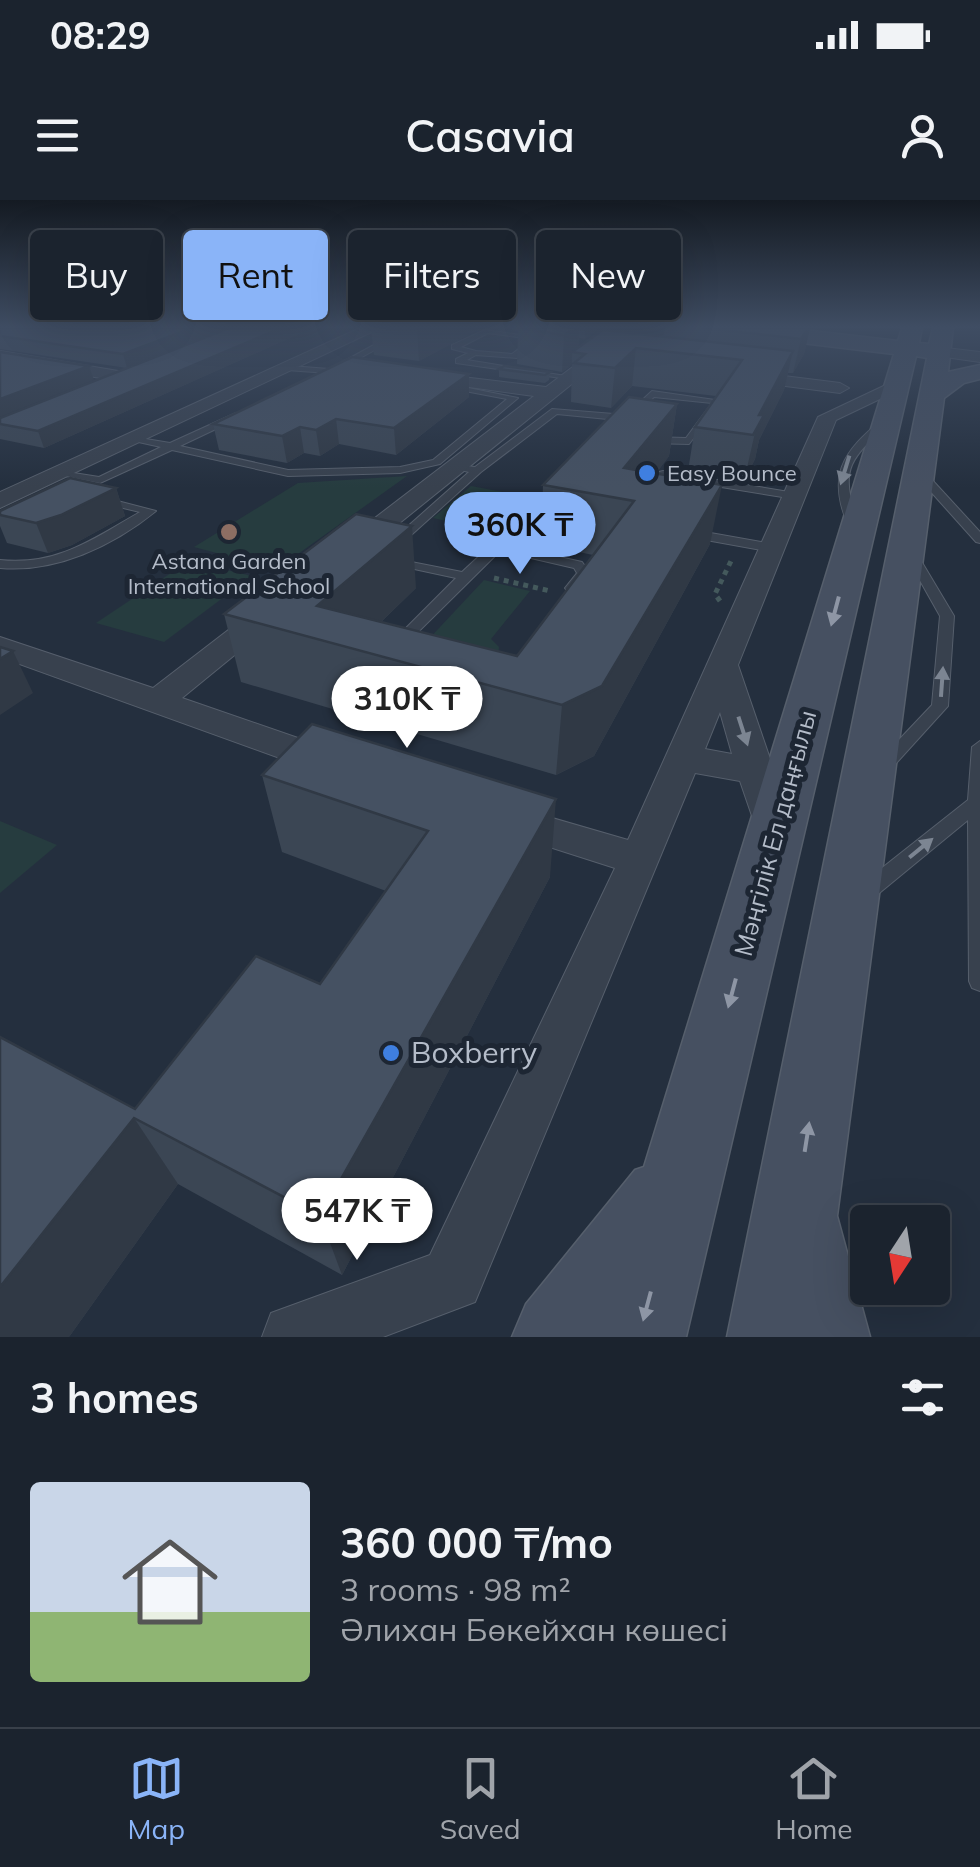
<!DOCTYPE html>
<html lang="en">
<head>
<meta charset="utf-8">
<style>
  :root { --surface:#1b232e; --page:#282f3a; --text:#f1f3f6; --muted:#a0a4aa; --line:#39404a; --accent:#8ab4f8 }
  body { margin:0; font-family:Mulish,sans-serif; background:var(--page); color:var(--text); height:100vh; display:flex; flex-direction:column; font-size:38px; white-space:nowrap }
  * { box-sizing:border-box; margin:0 }
  p { font-size:32px; color:var(--muted) }
  .icon { flex:none; width:55px; height:55px; fill:none; stroke:currentColor; stroke-width:2; stroke-linecap:round; stroke-linejoin:round }
  .map { position:relative; height:1137px; overflow:hidden }
  .panel { display:flex; flex-direction:column; background:var(--surface); flex:1 }
  .panel>* { flex:none }
  .top-card { position:absolute; left:30px; top:30px; width:920px; height:90px; display:flex; gap:20px }
  .needle { width:65px; rotate:192deg }
  .buttons { position:absolute; left:850px; top:1005px; display:grid; gap:20px }
  .buttons a { display:grid; place-items:center; width:100px; height:100px; border-radius:10px; background:var(--surface); box-shadow:0 10px 40px #0002,0 0 0 2px var(--line); font-size:50px }
  .price { position:absolute; translate:-50% -85px; padding:0 22px; border-radius:35px; background:#fff; color:#222; font-size:32px; line-height:65px; filter:drop-shadow(0 2px 5px #0008) }
  .price::after { content:''; position:absolute; left:50%; top:60px; width:30px; height:22px; margin-left:-15px; background:inherit; clip-path:polygon(0 0,100% 0,50% 100%) }
  .price.on { background:var(--accent); color:#111 }
  ul { padding:0; list-style:none }
  li { display:flex; align-items:center; gap:30px; height:250px; padding:0 30px }
  li+li { border-top:2px solid var(--line) }
  li span { display:grid; place-items:center; flex:none; width:280px; height:200px; border-radius:10px; color:#555 }
  li>.icon { margin-inline-start:auto }
  span .icon { width:120px; height:120px; fill:#fffc; stroke-width:1 }
  li b { font-size:42px }
  h2 { display:flex; justify-content:space-between; align-items:center; height:120px; padding:0 30px; font-size:42px }
  .tag { padding:0 35px; border-radius:10px; background:var(--surface); box-shadow:0 10px 40px #0002,0 0 0 2px var(--line); font-size:35px; line-height:90px }
  .tag.on { background:var(--accent); color:#111 }
  .status { display:flex; justify-content:space-between; align-items:center; height:70px; padding:0 50px; background:var(--surface); direction:ltr }
  .status svg { height:28px; fill:currentColor }
  header { display:flex; justify-content:space-between; align-items:center; height:130px; padding:0 30px; background:var(--surface); font-size:45px; font-weight:600 }
  .menu { display:flex; justify-content:space-around; align-items:center; height:140px; border-top:2px solid var(--line); background:var(--surface); font-size:28px; color:var(--muted) }
  .menu a { display:grid; justify-items:center; gap:5px }
  .menu .on { color:var(--accent) }
  .map>svg:first-child { display:block }
</style>
</head>
<body>
<div class="status"><b>08:29</b><svg viewBox="0 0 49 12"><path d="M0 12V9h3v3zM5 12V6h3v6zM10 12V3h3v9zM15 12V0h3v12zM26 1h20v11H26zM47 4h2v5h-2z"/></svg></div>
<header><svg class="icon" aria-label="menu" viewBox="0 0 24 24"><path d="M4 6h16M4 12h16M4 18h16"/></svg>Casavia<svg class="icon" aria-label="person" viewBox="0 0 24 24"><circle cx="12" cy="8" r="4"/><path d="M4 21q1-7 8-7t8 7"/></svg></header>
<div class="map">
<svg width="980" height="1137" viewBox="0 0 980 1137">
  <rect width="100%" height="100%" fill="#242f3e"/>
  <g fill="#263c3f">
    <path d="M407,276L277,369L194,347L298,283Z"/>
    <path d="M471,286L508,293L472,327L433,318Z"/>
    <path d="M189,361L252,376L164,442L96,423Z"/>
    <path d="M484,380L530,391L491,439L499,447L498,456L426,442Z"/>
    <path d="M0,621L57,645L0,693Z"/>
  </g>
  <g fill="none" stroke-linecap="round" stroke-linejoin="round">
    <defs>
      <g id="lane">
        <path d="M405,128H414L346,166L339,164Z"/>
        <path d="M485,130L542,138L517,158L476,155L467,160L572,177L568,179L456,163V159L468,153L452,149V145ZM488,133L532,139L512,154L476,151L461,147Z"/>
        <path d="M290,166L342,170L346,172L342,174L287,170Z"/>
        <path d="M444,183L518,198L440,264L400,273L288,276L172,250L100,283L56,274L61,271L99,277L161,247L134,241V237L170,243L236,213L239,218L180,246L288,270L400,267L433,260L507,199L444,187Z"/>
        <path d="M652,191L722,201L689,244L649,243L644,240L649,237L686,238L712,203L654,197L628,221L557,214L481,272L399,346L389,343L469,272L451,268V264L475,267L552,209L626,215Z"/>
        <path d="M884,218L892,220C848,262 838,267 860,328L850,330C826,276 841,253 884,218Z"/>
        <path d="M915,270H923L980,332V343L976,342L915,274Z"/>
        <path d="M663,271L795,293L800,296L795,299L666,278L655,294H647L646,292L659,272Z"/>
        <path d="M559,282L564,285L563,287L506,345L582,362L590,373L577,391H567L565,388L577,373L574,368L500,351L415,435L425,444L423,447H413L402,438V432L456,378L391,364V358L462,372Z"/>
        <path d="M102,297L156,311C113,346 56,373 0,368V360C57,366 93,339 140,312L98,302V298Z"/>
        <path d="M688,329L772,344L778,348L772,352L684,336L682,333Z"/>
        <path d="M911,350L917,354L954,416L948,506L890,570L884,572L875,566L878,562L932,505L940,416L905,354Z"/>
        <path d="M980,541V791L972,788L969,781L968,620L872,699L865,701L858,699L855,693L858,687L968,600L972,547Z"/>
      </g>
      <g id="street">
        <path d="M360,128H380L0,308V292Z"/>
        <path d="M937,147L980,152V162L931,155V149Z"/>
        <path d="M0,151L130,173L139,178L130,183L0,161Z"/>
        <path d="M590,154L621,159L613,164L599,162L355,359H337L333,353L337,347L534,196L419,180L410,175L413,171L546,187Z"/>
        <path d="M737,170L840,183L849,188L840,193L731,179L728,175Z"/>
        <path d="M890,183L905,187L836,220L738,465L795,632L789,642L775,647L761,642L740,581L695,573L475,1102L383,1137H262L271,1113L430,1055L615,668L490,628L484,618L490,608L504,604L628,640L818,217ZM720,512L732,554L705,549Z"/>
        <path d="M271,402L286,411L281,417L182,498L350,556L356,565L350,574L337,577L324,574L0,457V437L153,488L261,405Z"/>
      </g>
      <path id="secondary" d="M716,128H786L898,141L902,128H922L919,143L929,144L933,128H953L948,172L980,165V179L964,183L944,198L837,1016L870,1137H727L927,158L916,156L686,1137H512L526,1104L635,970L644,967L894,154L726,134Z"/>
    </defs>
    <use href="#lane" stroke="#565f6c" stroke-width="2"/>
    <use href="#street" stroke="#565f6c" stroke-width="2"/>
    <use href="#secondary" stroke="#565f6c" stroke-width="3"/>
    <g stroke="#44595c" stroke-width="5" stroke-dasharray="5 5" stroke-linecap="butt">
      <path d="M494,378L550,391"/>
      <path d="M720,401L715,394L732,359"/>
    </g>
    <use href="#lane" fill="#38414e" fill-rule="evenodd"/>
    <use href="#street" fill="#38414e" fill-rule="evenodd"/>
    <use href="#secondary" fill="#465061" fill-rule="evenodd"/>
  </g>
  <g fill="#3b4654">
    <path d="M0,128H312L44,248L0,239V218L127,168L0,149Z"/>
    <path d="M371,128H481L419,161L374,155Z"/>
    <path d="M503,128H599L585,139L579,138L578,148L663,137L665,128H810L804,154L793,173H788L784,190L759,240L755,259L744,281L688,271L695,227L716,196L632,186L611,208L571,202L572,165L562,172L517,164L518,130Z"/>
    <path d="M499,169L550,172L549,180L545,183L499,177Z"/>
    <path d="M469,197L396,255L339,244L320,256L304,253L287,263L219,250L213,224Z"/>
    <path d="M677,204L669,256L656,273L710,344L594,556L556,575L241,482L224,414L416,388L381,422L517,456L593,355L541,344L543,285Z"/>
    <path d="M116,288L125,316L72,345L48,353L7,343L0,326V311Z"/>
    <path d="M312,524L550,677L342,1075L178,984L69,1137L135,909L320,784L386,691L282,652L262,575Z"/>
  </g>
  <g fill="#303945">
    <path d="M192,128H229L127,168L123,154Z"/>
    <path d="M281,128H312L44,248L38,231Z"/>
    <path d="M417,128H481L419,161Z"/>
    <path d="M574,128H579L578,153L572,152V165L562,172L564,135Z"/>
    <path d="M585,128H599L585,139Z"/>
    <path d="M808,128H810L804,154L793,173L801,139Z"/>
    <path d="M636,148L632,186L611,208L615,168Z"/>
    <path d="M793,151L784,190L759,240L755,259L744,281L759,215Z"/>
    <path d="M89,166L94,180L0,217V199Z"/>
    <path d="M469,174V197L396,255L394,228Z"/>
    <path d="M677,204L669,256L634,304L624,268Z"/>
    <path d="M336,219L339,244L320,256L316,230Z"/>
    <path d="M300,227L304,253L287,263L282,236Z"/>
    <path d="M722,285L710,344L594,556L556,575L562,505Z"/>
    <path d="M116,288L125,316L72,345L48,353L36,323Z"/>
    <path d="M412,326L416,388L353,449L317,406Z"/>
    <path d="M13,451L33,493L0,515V459Z"/>
    <path d="M556,599L550,677L342,1075L320,1016Z"/>
    <path d="M134,918L178,984L69,1137H0V1087Z"/>
  </g>
  <g fill="#455162" stroke="#303945" stroke-width="2.5">
    <path d="M0,128H192L123,154L0,136Z"/>
    <path d="M229,128H281L38,231L0,224V218Z"/>
    <path d="M520,128H574L564,135Z"/>
    <path d="M704,128H808L801,139Z"/>
    <path d="M603,130L793,151L759,215H764L753,235L695,227L742,160L636,148L615,168L574,163L585,154L572,152Z"/>
    <path d="M0,152L89,166L0,199Z"/>
    <path d="M352,157L469,174L394,228L336,219L316,230L300,227L282,236L213,224Z"/>
    <path d="M504,166L550,172L545,175L499,169Z"/>
    <path d="M629,197L677,204L624,268L722,285L602,486L562,505L224,414L356,314L412,326L317,406L517,456L634,301L543,285Z"/>
    <path d="M70,278L116,288L61,315L36,323L0,315V311Z"/>
    <path d="M0,447L13,451L0,459Z"/>
    <path d="M312,524L556,599L320,1016L134,918L0,1087V837L135,909L256,756L320,784L428,631L262,575Z"/>
  </g>
  <defs><path id="oneway-solid" d="M-6-.8H1V-3.2L6.5 0L1 3.2V.8H-6Z" transform="scale(2.5)"/></defs>
  <g fill="#7c8592">
    <use href="#oneway-solid" transform="translate(845 270) rotate(107)"/>
    <use href="#oneway-solid" transform="translate(942 482) rotate(-86)"/>
    <use href="#oneway-solid" transform="translate(743 531) rotate(72)"/>
    <use href="#oneway-solid" transform="translate(921 648) rotate(-39)"/>
  </g>
  <g fill="#8e96a5">
    <use href="#oneway-solid" transform="translate(835 411) rotate(105)"/>
    <use href="#oneway-solid" transform="translate(732 793) rotate(105)"/>
    <use href="#oneway-solid" transform="translate(807 937) rotate(-81)"/>
    <use href="#oneway-solid" transform="translate(647 1106) rotate(105)"/>
  </g>
  <linearGradient id="sky" x2="0" y2="1"><stop stop-color="#141a22"/><stop offset="0.44" stop-color="#3f4d63"/><stop offset="1" stop-color="#3f4d63" stop-opacity="0"/></linearGradient>
  <rect width="980" height="288" fill="url(#sky)"/>
  <g fill="#3f7fe0" stroke="#1d2633" stroke-width="4">
    <circle cx="647" cy="273" r="10"/>
    <circle cx="391" cy="853" r="10"/>
  </g>
  <circle fill="#8d6e63" stroke="#1d2633" stroke-width="4" cx="229" cy="332" r="10"/>
  <g text-anchor="middle" stroke-width="10" stroke-linejoin="round" paint-order="stroke">
    <g font-size="22" fill="#b4bcc9" stroke="#1d2633" text-anchor="start">
      <text x="667" y="281">Easy Bounce</text>
      <text x="229" y="369" text-anchor="middle">Astana Garden<tspan x="229" dy="25">International School</tspan></text>
    </g>
    <g font-size="25" fill="#b4bcc9" stroke="#1d2633">
      <text transform="translate(775 633) rotate(-75)" y="9">Мәңгілік Ел даңғылы</text>
    </g>
    <g font-size="30" fill="#b4bcc9" stroke="#1d2633" text-anchor="start">
      <text x="411" y="863">Boxberry</text>
    </g>
  </g>
</svg>
<div class="buttons">
<a><svg class="needle" viewBox="-14 -14 28 28"><path d="M0-13l5 13h-10z" fill="#e53935"/><path d="M0 13l5-13h-10z" fill="#a0a4aa"/></svg></a>
</div>
<b class="price on" style="left:520px;top:377px">360K ₸</b>
<b class="price" style="left:407px;top:551px">310K ₸</b>
<b class="price" style="left:357px;top:1063px">547K ₸</b>
<div class="top-card">
<a class="tag">Buy</a>
<a class="tag on">Rent</a>
<a class="tag">Filters</a>
<a class="tag">New</a>
</div>
</div>
<section class="panel">
<h2>3 homes<svg class="icon" aria-label="filters" viewBox="0 0 24 24"><path d="M4 7h16M4 17h16"/><circle cx="9" cy="7" r="2"/><circle cx="15" cy="17" r="2"/></svg></h2>
<ul>
<li><span style="background:linear-gradient(#c9d6e8 65%,#8fb573 0)"><svg class="icon" aria-label="home" viewBox="0 0 24 24"><path d="M3 11l9-7 9 7M6 9v11h12V9"/></svg></span><div><b>360 000 ₸/mo</b><p>3 rooms · 98 m²</p><p>Әлихан Бөкейхан көшесі</p></div></li>
</ul>
</section>
<nav class="menu">
<a class="on"><svg class="icon" aria-label="map" viewBox="0 0 24 24"><path d="M3 6l6-2 6 2 6-2v14l-6 2-6-2-6 2zM9 4v14M15 6v14"/></svg>Map</a>
<a><svg class="icon" aria-label="saved" viewBox="0 0 24 24"><path d="M7 4h10v16l-5-4-5 4z"/></svg>Saved</a>
<a><svg class="icon" aria-label="home" viewBox="0 0 24 24"><path d="M3 11l9-7 9 7M6 9v11h12V9"/></svg>Home</a>
</nav>
</body>
</html>
